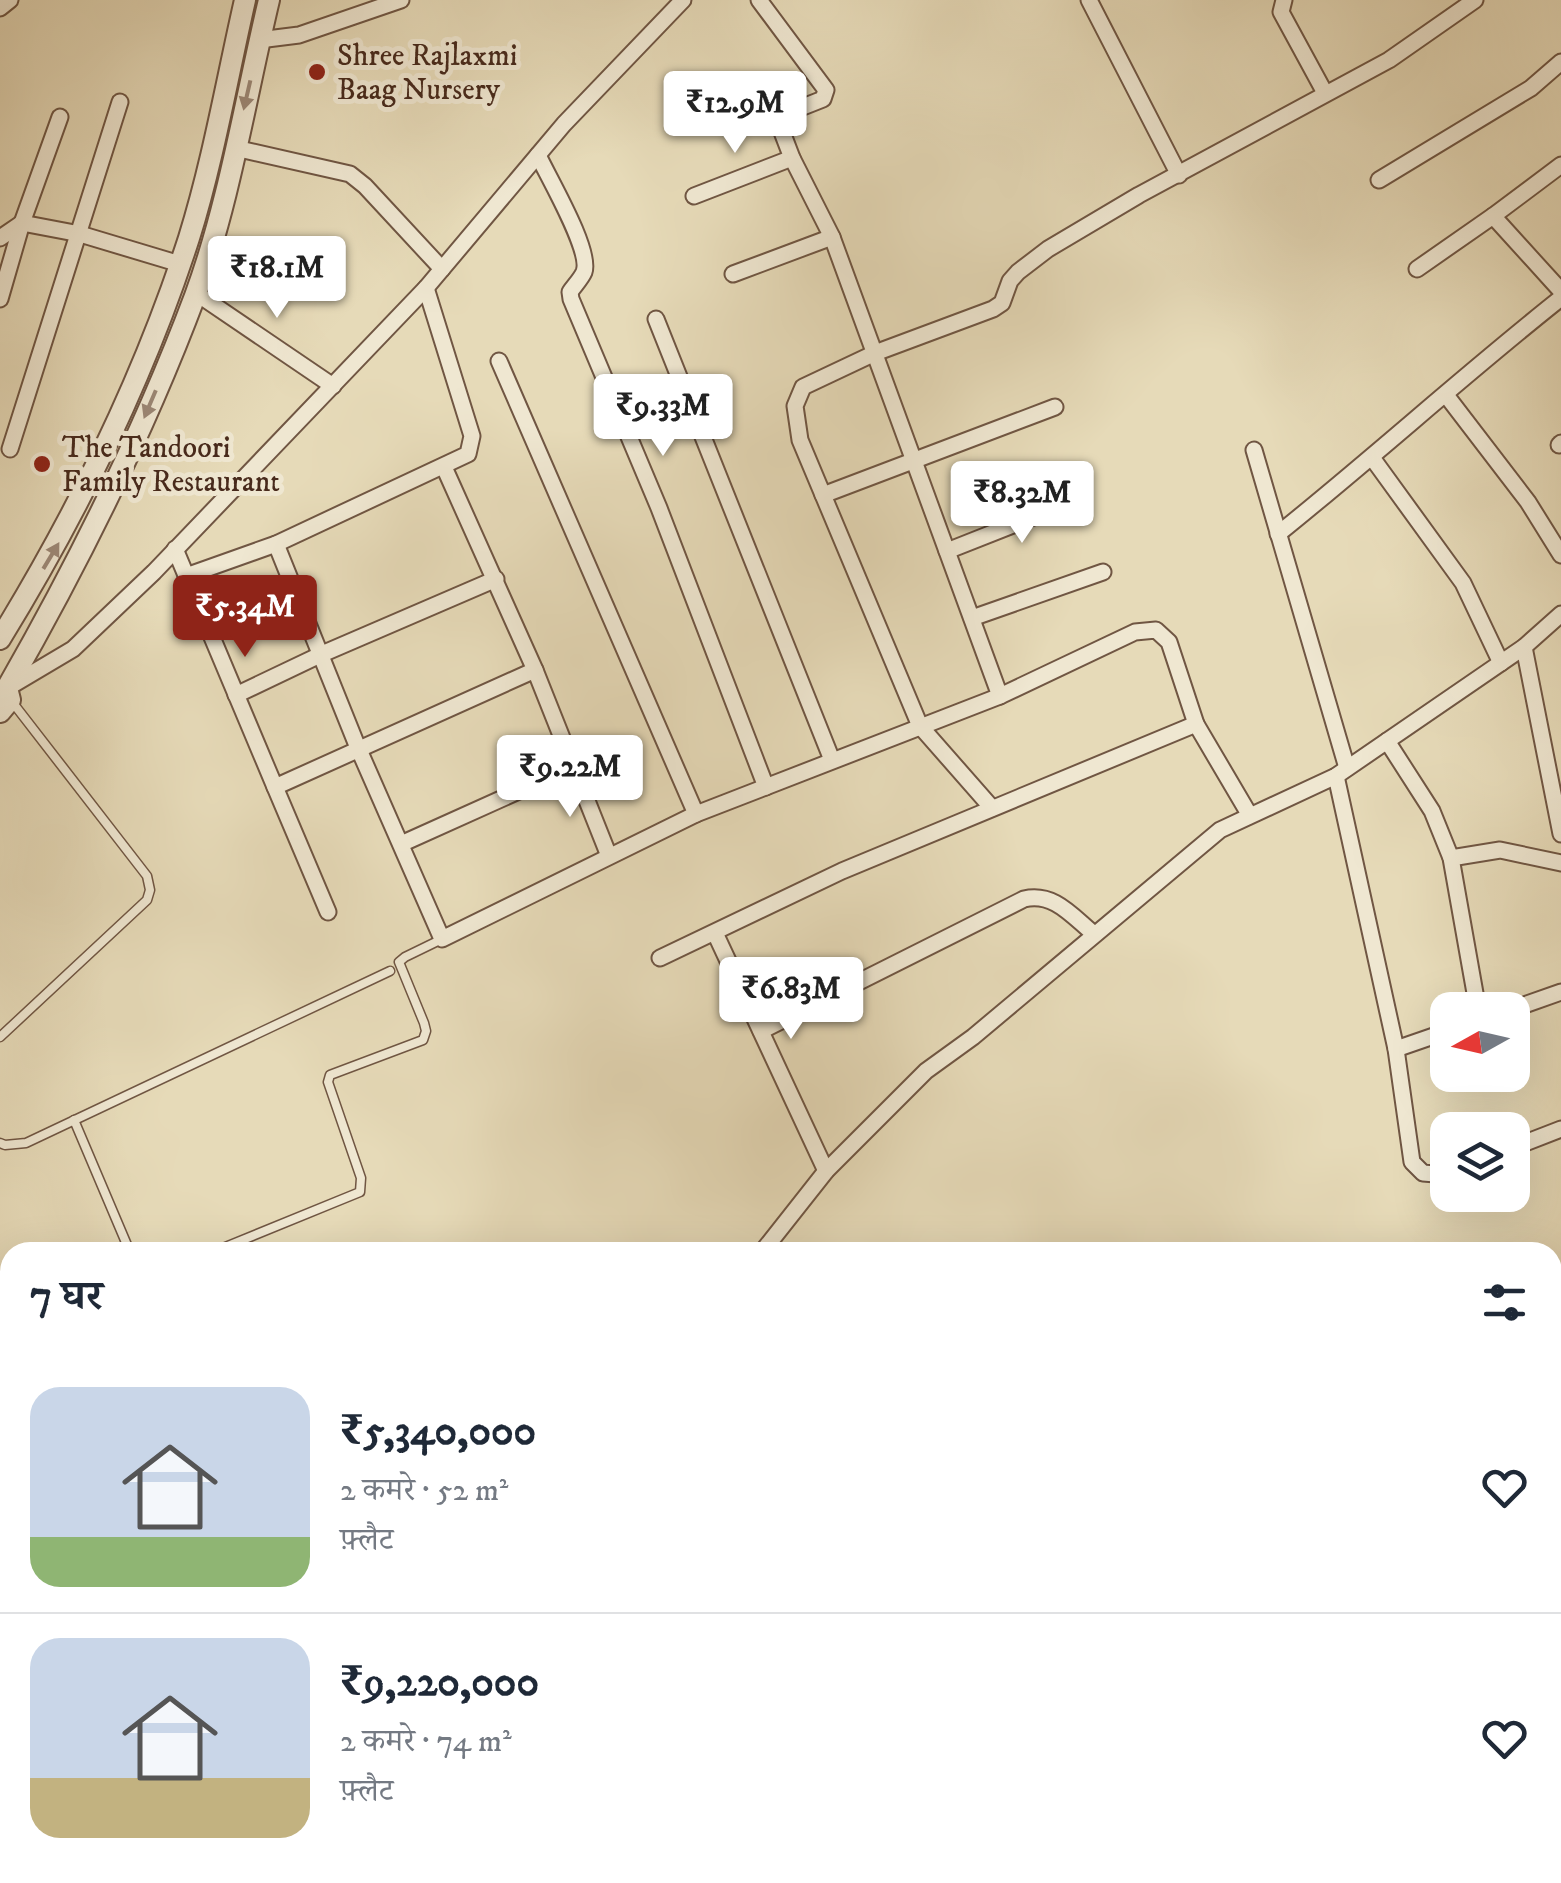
<!DOCTYPE html>
<html lang="hi">
<head>
<meta charset="utf-8">
<style>
  :root { --surface:#fff; --page:#f2f2f3; --text:#1f2937; --muted:#747a83; --line:#e0e1e3; --accent:#8f2418 }
  body { margin:0; font-family:"IM FELL DW Pica","Noto Serif Devanagari",serif; background:var(--page); color:var(--text); height:100vh; display:flex; flex-direction:column; font-size:38px; white-space:nowrap }
  * { box-sizing:border-box; margin:0 }
  p { font-size:32px; color:var(--muted) }
  .icon { flex:none; width:55px; height:55px; fill:none; stroke:currentColor; stroke-width:2; stroke-linecap:round; stroke-linejoin:round }
  .map { position:relative; flex:1; overflow:hidden }
  .sheet { position:absolute; left:0px; top:1242px; width:1562px; height:642px; display:flex; flex-direction:column; background:var(--surface); border-radius:30px 30px 0 0; box-shadow:0 10px 40px #0002 }
  .sheet>* { flex:none }
  .needle { width:65px; rotate:262deg }
  .buttons { position:absolute; left:1430px; top:992px; display:grid; gap:20px }
  .buttons a { display:grid; place-items:center; width:100px; height:100px; border-radius:20px; background:var(--surface); box-shadow:0 10px 40px #0002; font-size:50px }
  .price { position:absolute; translate:-50% -85px; padding:0 22px; border-radius:10px; background:#fff; color:#222; font-size:32px; line-height:65px; filter:drop-shadow(0 2px 5px #0008) }
  .price::after { content:''; position:absolute; left:50%; top:60px; width:30px; height:22px; margin-left:-15px; background:inherit; clip-path:polygon(0 0,100% 0,50% 100%) }
  .price.selected { background:var(--accent); color:#fff }
  ul { padding:0; list-style:none }
  li { display:flex; align-items:center; gap:30px; height:250px; padding:0 30px }
  li+li { border-top:2px solid var(--line) }
  li span { display:grid; place-items:center; flex:none; width:280px; height:200px; border-radius:30px; color:#555 }
  li>.icon { margin-inline-start:auto }
  span .icon { width:120px; height:120px; fill:#fffc; stroke-width:1 }
  li b { font-size:42px }
  h2 { display:flex; justify-content:space-between; align-items:center; height:120px; padding:0 30px; font-size:42px }
  .map>svg:first-child { display:block }
</style>
</head>
<body>
<div class="map">
<svg width="1561" height="1883" viewBox="0 0 1561 1883">
  <rect width="100%" height="100%" fill="#e6dab8"/>
  <filter id="stains"><feTurbulence type="fractalNoise" baseFrequency=".002" numOctaves="4"/><feColorMatrix values="0 0 0 0 .2 0 0 0 0 .09 0 0 0 0 .02 0 0 0 .5 -.17"/></filter>
  <radialGradient id="worn" r=".72"><stop offset=".6" stop-color="#630" stop-opacity="0"/><stop offset="1" stop-color="#630" stop-opacity=".3"/></radialGradient>
  <g fill="none" stroke-linecap="round" stroke-linejoin="round">
    <defs>
      <g id="service">
        <path d="M0,1037L147,900L150,890L147,876L13,703"/>
        <path d="M74,1120L130,1252"/>
        <path d="M0,1143L5,1145L26,1143L390,971"/>
        <path d="M213,1252L360,1192L361,1178L328,1082L330,1075L423,1040L426,1031L424,1023L399,962L405,957L442,939"/>
      </g>
      <g id="minor">
        <path d="M759,0L826,90L823,99L780,116L779,124L792,158L832,237L1000,696"/>
        <path d="M1089,0L1179,175"/>
        <path d="M1284,0L1281,12L1325,93"/>
        <path d="M0,8L10,0"/>
        <path d="M259,40L299,35L401,0"/>
        <path d="M235,148L350,174L365,186L442,269"/>
        <path d="M538,155C548,177 592,251 584,272C581,279 574,286 570,292L571,299L659,508L766,787"/>
        <path d="M1561,165L1493,216L1561,291"/>
        <path d="M1379,180L1531,88L1561,62"/>
        <path d="M694,196L792,158"/>
        <path d="M0,238L22,223L80,234L180,264"/>
        <path d="M1417,269L1493,216"/>
        <path d="M733,274L832,237"/>
        <path d="M196,293L333,386"/>
        <path d="M0,299L22,223L60,117"/>
        <path d="M656,319L832,760"/>
        <path d="M499,361L696,814"/>
        <path d="M1446,395L1528,502L1561,555"/>
        <path d="M1559,445L1561,443"/>
        <path d="M10,449L120,102"/>
        <path d="M1254,450L1347,768"/>
        <path d="M1373,459L1463,583L1501,663"/>
        <path d="M444,467L535,670L609,856"/>
        <path d="M823,495L1055,407"/>
        <path d="M1278,534C1374,457 1465,374 1561,298"/>
        <path d="M276,544L356,743L442,939L696,814L1000,696L1135,632L1156,630L1169,642L1196,724"/>
        <path d="M175,549L275,787"/>
        <path d="M947,551L1081,498"/>
        <path d="M186,576L276,544L468,454L472,436L426,288"/>
        <path d="M972,618L1103,572"/>
        <path d="M1524,647L1561,834"/>
        <path d="M9,687L73,649L154,572L426,288L564,124L683,0"/>
        <path d="M236,695L322,654L496,579"/>
        <path d="M1387,741L1432,811L1451,858L1478,1010"/>
        <path d="M1336,776L1396,1049L1412,1162L1423,1173L1448,1175"/>
        <path d="M992,808L920,726L800,440L795,406L803,387L875,353L993,309L1002,303L1010,281L1018,272L1048,249L1139,195L1389,60L1475,0"/>
        <path d="M401,844L572,767"/>
        <path d="M1451,858L1500,850L1561,863"/>
        <path d="M328,912L275,787L535,670"/>
        <path d="M715,933L826,1171"/>
        <path d="M660,958L842,871L1196,724L1249,814"/>
        <path d="M1510,1010L1561,992"/>
        <path d="M761,1031L1024,899C1054,892 1072,916 1094,934"/>
        <path d="M1396,1049L1448,1031"/>
        <path d="M1512,1148L1561,1129"/>
        <path d="M762,1252L826,1171L926,1071L973,1037L1220,830L1336,776L1524,647L1561,614"/>
        <path d="M1552,1397L1561,1395"/>
        <path d="M1552,1787L1561,1784"/>
        <path d="M941,1875L945,1883"/>
        <path d="M1342,1875L1344,1883"/>
        <path d="M134,1883L143,1875"/>
        <path d="M907,1883L922,1875"/>
      </g>
      <g id="tertiary">
        <path d="M0,639C78,512 143,380 189,238C213,161 227,79 245,0"/>
        <path d="M0,712L10,700L7,688C79,562 144,432 195,296C229,204 246,96 269,0"/>
      </g>
    </defs>
    <use href="#service" stroke="#705643" stroke-width="11"/>
    <use href="#minor" stroke="#705643" stroke-width="19"/>
    <use href="#tertiary" stroke="#705643" stroke-width="24"/>
    <use href="#service" stroke="#efe7d1" stroke-width="8"/>
    <use href="#minor" stroke="#efe7d1" stroke-width="15"/>
    <use href="#tertiary" stroke="#efe7d1" stroke-width="20"/>
  </g>
  <defs><path id="oneway-solid" d="M-6-.8H1V-3.2L6.5 0L1 3.2V.8H-6Z" transform="scale(2.5)"/></defs>
  <g fill="#9c8876">
    <use href="#oneway-solid" transform="translate(247 95) rotate(103)"/>
    <use href="#oneway-solid" transform="translate(150 404) rotate(113)"/>
    <use href="#oneway-solid" transform="translate(51 556) rotate(-59)"/>
  </g>
  <g fill="#8f2418" stroke="#efe7d1" stroke-width="4">
    <circle cx="317" cy="72" r="10"/>
    <circle cx="42" cy="464" r="10"/>
  </g>
  <g text-anchor="middle" stroke-width="10" stroke-linejoin="round" paint-order="stroke">
    <g font-size="30" fill="#482a1c" stroke="#efe7d1" text-anchor="start">
      <text x="337" y="65">Shree Rajlaxmi<tspan x="337" dy="34">Baag Nursery</tspan></text>
      <text x="62" y="457">The Tandoori<tspan x="62" dy="34">Family Restaurant</tspan></text>
    </g>
  </g>
  <rect width="100%" height="100%" filter="url(#stains)"/>
  <rect width="100%" height="100%" fill="url(#worn)"/>
</svg>
<div class="buttons">
<a><svg class="needle" viewBox="-14 -14 28 28"><path d="M0-13l5 13h-10z" fill="#e53935"/><path d="M0 13l5-13h-10z" fill="#747a83"/></svg></a>
<a><svg class="icon" aria-label="layers" viewBox="0 0 24 24"><path d="M12 4l9 5-9 5-9-5zM3 14l9 5 9-5"/></svg></a>
</div>
<b class="price" style="left:735px;top:156px">₹12.9M</b>
<b class="price" style="left:277px;top:321px">₹18.1M</b>
<b class="price" style="left:663px;top:459px">₹9.33M</b>
<b class="price" style="left:1022px;top:546px">₹8.32M</b>
<b class="price selected" style="left:245px;top:660px">₹5.34M</b>
<b class="price" style="left:570px;top:820px">₹9.22M</b>
<b class="price" style="left:791px;top:1042px">₹6.83M</b>
<section class="sheet">
<h2>7 घर<svg class="icon" aria-label="filters" viewBox="0 0 24 24"><path d="M4 7h16M4 17h16"/><circle cx="9" cy="7" r="2"/><circle cx="15" cy="17" r="2"/></svg></h2>
<ul>
<li><span style="background:linear-gradient(#c9d6e8 75%,#8fb573 0)"><svg class="icon" aria-label="home" viewBox="0 0 24 24"><path d="M3 11l9-7 9 7M6 9v11h12V9"/></svg></span><div><b>₹5,340,000</b><p>2 कमरे · 52 m²</p><p>फ़्लैट</p></div><svg class="icon" aria-label="heart" viewBox="0 0 24 24"><path d="M12 20l-8-8c-3-5 5-10 8-4 3-6 11-1 8 4z"/></svg></li>
<li><span style="background:linear-gradient(#c9d6e8 70%,#c2b280 0)"><svg class="icon" aria-label="home" viewBox="0 0 24 24"><path d="M3 11l9-7 9 7M6 9v11h12V9"/></svg></span><div><b>₹9,220,000</b><p>2 कमरे · 74 m²</p><p>फ़्लैट</p></div><svg class="icon" aria-label="heart" viewBox="0 0 24 24"><path d="M12 20l-8-8c-3-5 5-10 8-4 3-6 11-1 8 4z"/></svg></li>
</ul>
</section>
</div>
</body>
</html>
